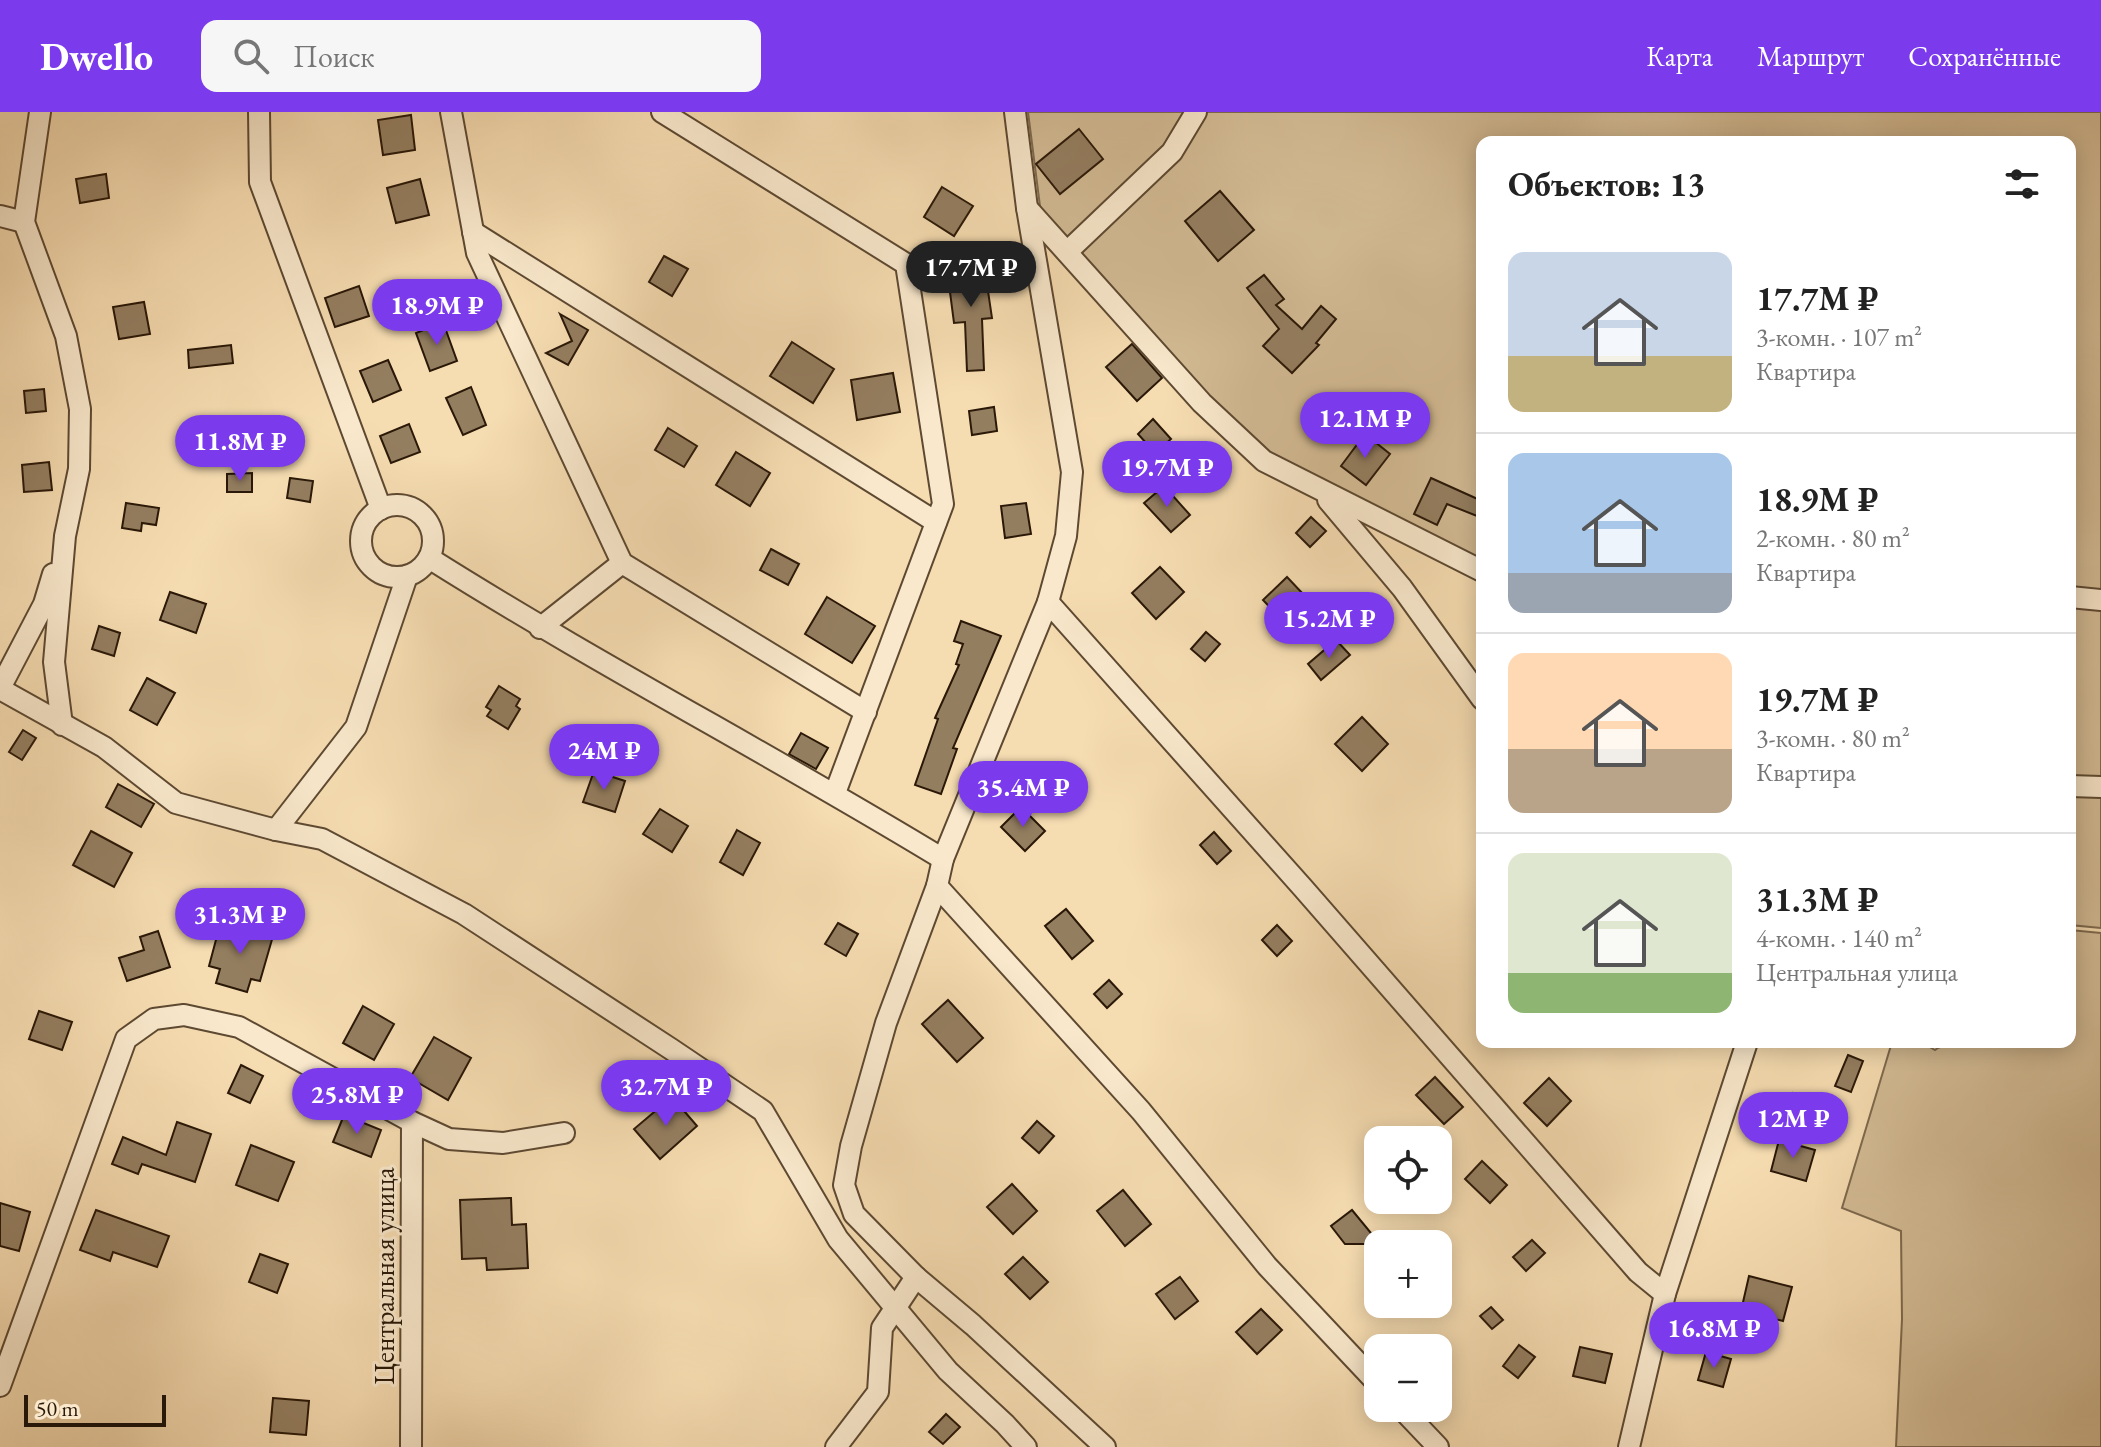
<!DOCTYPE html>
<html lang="ru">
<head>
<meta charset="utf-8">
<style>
  :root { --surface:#fff; --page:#f6f6f6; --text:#222; --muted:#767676; --line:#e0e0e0; --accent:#7c3aed }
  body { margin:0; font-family:"EB Garamond",serif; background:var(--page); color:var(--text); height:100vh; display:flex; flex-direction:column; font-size:30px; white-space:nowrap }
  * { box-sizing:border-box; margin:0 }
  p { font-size:26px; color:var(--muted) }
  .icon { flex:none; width:44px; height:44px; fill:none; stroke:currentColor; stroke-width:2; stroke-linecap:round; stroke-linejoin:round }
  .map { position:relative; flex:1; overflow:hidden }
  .sheet { position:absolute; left:1476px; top:24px; width:600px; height:912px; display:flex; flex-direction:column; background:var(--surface); border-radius:16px; box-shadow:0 4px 20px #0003 }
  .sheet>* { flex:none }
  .fabs { position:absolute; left:1364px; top:1014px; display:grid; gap:16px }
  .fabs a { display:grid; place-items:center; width:88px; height:88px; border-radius:16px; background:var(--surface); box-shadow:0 4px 20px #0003; font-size:40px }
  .scale { position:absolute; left:24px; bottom:20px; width:142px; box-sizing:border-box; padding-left:8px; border:4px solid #2a1808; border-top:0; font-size:22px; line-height:28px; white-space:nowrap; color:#2a1808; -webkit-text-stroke:6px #f9e8cc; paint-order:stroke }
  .price { position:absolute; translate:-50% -68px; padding:0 18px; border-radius:28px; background:var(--accent); color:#fff; font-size:26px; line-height:52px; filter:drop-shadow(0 2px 4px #0008) }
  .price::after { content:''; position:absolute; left:50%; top:48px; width:24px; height:18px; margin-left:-12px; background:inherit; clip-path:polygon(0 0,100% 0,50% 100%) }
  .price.active { background:#222; color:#fff }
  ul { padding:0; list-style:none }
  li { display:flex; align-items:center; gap:24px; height:200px; padding:0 32px }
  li+li { border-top:2px solid var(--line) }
  li span { display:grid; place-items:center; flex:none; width:224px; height:160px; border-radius:16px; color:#555 }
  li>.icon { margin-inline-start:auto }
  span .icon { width:96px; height:96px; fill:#fffc; stroke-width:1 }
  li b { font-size:34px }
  h2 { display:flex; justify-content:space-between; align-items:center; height:96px; padding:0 32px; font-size:34px }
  header { display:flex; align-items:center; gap:48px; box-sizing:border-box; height:112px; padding:0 40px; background:var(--accent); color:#fff }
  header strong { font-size:38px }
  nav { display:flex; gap:44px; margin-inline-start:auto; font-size:28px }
  .search { width:560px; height:72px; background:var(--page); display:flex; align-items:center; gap:20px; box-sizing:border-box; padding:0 28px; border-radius:16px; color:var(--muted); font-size:30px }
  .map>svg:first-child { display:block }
</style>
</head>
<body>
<header>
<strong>Dwello</strong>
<div class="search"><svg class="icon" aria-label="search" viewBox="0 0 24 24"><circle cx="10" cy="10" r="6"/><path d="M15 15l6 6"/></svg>Поиск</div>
<nav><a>Карта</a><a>Маршрут</a><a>Сохранённые</a></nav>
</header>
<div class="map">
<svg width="2101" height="1335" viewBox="0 0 2101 1335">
  <rect width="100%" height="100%" fill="#f6dcb1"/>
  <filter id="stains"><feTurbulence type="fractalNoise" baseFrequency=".0025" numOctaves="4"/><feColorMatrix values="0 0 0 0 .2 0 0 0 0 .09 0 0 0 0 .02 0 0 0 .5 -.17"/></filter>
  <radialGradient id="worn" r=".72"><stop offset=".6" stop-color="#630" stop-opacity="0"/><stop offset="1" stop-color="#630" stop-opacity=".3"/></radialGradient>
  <g fill="#d3bb94" stroke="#7e6a4e" stroke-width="2">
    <path d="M1028,0H2101V816L2070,813V30H1482V471L1270,353L1041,102Z"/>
    <path d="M2070,818L2101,821V1335H1896L1902,1207L1901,1119L1842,1096L1892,930H1921L1935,938C1951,924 2044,930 2070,930Z"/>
  </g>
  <g fill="#947e60" stroke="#2a1808" stroke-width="2">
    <path d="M411,3L415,38L383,43L378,8Z"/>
    <path d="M1079,17L1103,47L1060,82L1036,52Z"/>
    <path d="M106,62L109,86L80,91L76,67Z"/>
    <path d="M420,67L429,103L396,111L387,76Z"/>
    <path d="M942,75L973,94L954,124L924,105Z"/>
    <path d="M1220,79L1254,118L1218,149L1185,109Z"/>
    <path d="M664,144L688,157L672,184L649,170Z"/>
    <path d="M984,152L992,206L982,207L984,258L967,259L965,210L954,211L947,157Z"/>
    <path d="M1264,163L1284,187L1276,193L1302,217L1321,194L1336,207L1316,231L1319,233L1292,261L1263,234L1279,217L1247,176Z"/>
    <path d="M359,174L369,204L335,215L325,186Z"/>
    <path d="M144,190L150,222L119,227L113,195Z"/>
    <path d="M560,202L588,218L568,253L546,241L572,229Z"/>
    <path d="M443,210L457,249L430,259L416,221Z"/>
    <path d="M792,230L834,257L813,291L770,264Z"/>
    <path d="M1132,232L1162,266L1137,289L1106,255Z"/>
    <path d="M231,233L233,251L189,256L188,238Z"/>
    <path d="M388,248L401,278L373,290L360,259Z"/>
    <path d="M893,261L900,300L857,308L851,268Z"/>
    <path d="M471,275L486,313L463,323L446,286Z"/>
    <path d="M44,277L46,299L26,301L24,279Z"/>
    <path d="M994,295L997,319L972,323L969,299Z"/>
    <path d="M1153,307L1171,327L1155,341L1138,322Z"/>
    <path d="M409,312L420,340L391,351L380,324Z"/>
    <path d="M668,316L697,334L684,355L655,338Z"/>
    <path d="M1365,322L1390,342L1366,373L1341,354Z"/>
    <path d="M736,340L770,361L750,394L716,373Z"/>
    <path d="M49,350L52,378L24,380L22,353Z"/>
    <path d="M252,361V380H227V362Z"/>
    <path d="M290,366L313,369L310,390L287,386Z"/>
    <path d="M1431,366L1482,389V406L1447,392L1437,413L1414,402Z"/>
    <path d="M1164,374L1190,403L1171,420L1144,391Z"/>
    <path d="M126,391L159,396L156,413L142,411L141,419L122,416Z"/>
    <path d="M1026,391L1031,422L1005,426L1001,394Z"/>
    <path d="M1311,405L1326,419L1310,435L1296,421Z"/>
    <path d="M771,437L799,452L788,473L760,458Z"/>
    <path d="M1160,455L1184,480L1156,507L1132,481Z"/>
    <path d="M1287,465L1321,501L1297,524L1263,488Z"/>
    <path d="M170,480L206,492L196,521L160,508Z"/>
    <path d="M827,485L875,514L852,551L805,522Z"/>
    <path d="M961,509L1001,524L953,636L957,637L941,682L915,673L938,607L935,606L959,553L956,552L963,532L954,529Z"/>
    <path d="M99,514L120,521L114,544L92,537Z"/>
    <path d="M1206,520L1220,532L1205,549L1191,537Z"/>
    <path d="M1336,528L1350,543L1321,568L1308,552Z"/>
    <path d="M147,566L175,581L157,613L130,598Z"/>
    <path d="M499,574L520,587L516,594L520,597L508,617L487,604L491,598L486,595Z"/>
    <path d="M1362,605L1388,632L1362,659L1335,632Z"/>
    <path d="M23,618L36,626L22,648L9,640Z"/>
    <path d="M801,621L828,636L816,657L789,642Z"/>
    <path d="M594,659L625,669L615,700L583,690Z"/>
    <path d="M118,672L154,692L141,715L106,695Z"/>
    <path d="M1021,695L1045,719L1025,739L1001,715Z"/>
    <path d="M660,697L688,714L672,740L643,722Z"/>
    <path d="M737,718L760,731L743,763L720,750Z"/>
    <path d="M91,719L132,741L114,775L73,753Z"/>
    <path d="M1214,720L1231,739L1217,752L1200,733Z"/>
    <path d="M1066,797L1093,829L1072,847L1045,814Z"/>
    <path d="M221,809L273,824L260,869L251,867L247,880L216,871L220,857L209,854Z"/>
    <path d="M838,811L858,822L846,844L825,832Z"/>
    <path d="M1277,813L1292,829L1277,844L1262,828Z"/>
    <path d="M158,819L170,855L127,869L119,846L144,838L140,825Z"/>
    <path d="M1109,868L1122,882L1107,896L1094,882Z"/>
    <path d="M948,888L983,926L957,950L922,912Z"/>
    <path d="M363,894L394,912L374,948L343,931Z"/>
    <path d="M39,899L72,910L62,938L29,927Z"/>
    <path d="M434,925L471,946L448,988L410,966Z"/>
    <path d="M1848,943L1863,949L1851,980L1835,974Z"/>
    <path d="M241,953L263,964L250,991L228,981Z"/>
    <path d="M1435,965L1463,995L1444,1012L1416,983Z"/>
    <path d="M1549,966L1571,989L1547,1014L1524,991Z"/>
    <path d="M1793,981L1812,988L1805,1004L1787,997Z"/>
    <path d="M672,985L697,1014L660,1047L634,1017Z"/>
    <path d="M344,1003L381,1018L371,1045L333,1030Z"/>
    <path d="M1037,1009L1054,1024L1039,1041L1022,1026Z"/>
    <path d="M177,1010L211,1022L195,1070L142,1052L138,1062L112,1052L123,1025L166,1043Z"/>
    <path d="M1779,1028L1815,1038L1806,1069L1771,1059Z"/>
    <path d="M251,1033L294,1050L278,1089L236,1073Z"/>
    <path d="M1482,1049L1507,1073L1490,1091L1465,1067Z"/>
    <path d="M1012,1072L1037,1099L1013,1122L987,1095Z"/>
    <path d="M1123,1078L1151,1112L1125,1134L1097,1099Z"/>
    <path d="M511,1086L512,1113L526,1112L528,1156L487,1158L486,1146L462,1147L460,1088Z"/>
    <path d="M0,1091L30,1100L19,1139L0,1134Z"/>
    <path d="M96,1098L169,1124L157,1155L113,1140L110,1149L80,1138Z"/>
    <path d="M1352,1098L1380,1132H1345L1331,1114Z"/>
    <path d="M1532,1128L1545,1141L1526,1159L1513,1145Z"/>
    <path d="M260,1142L288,1152L277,1181L249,1170Z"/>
    <path d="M1023,1145L1048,1170L1030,1187L1005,1162Z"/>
    <path d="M1749,1164L1792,1175L1783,1209L1741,1199Z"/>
    <path d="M1180,1165L1198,1189L1175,1207L1156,1182Z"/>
    <path d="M1491,1195L1503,1208L1492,1217L1480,1204Z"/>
    <path d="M1261,1197L1282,1218L1257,1242L1236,1220Z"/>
    <path d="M1519,1233L1535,1245L1518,1266L1503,1254Z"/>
    <path d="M1580,1235L1612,1242L1605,1271L1573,1264Z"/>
    <path d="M1706,1240L1731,1247L1723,1275L1698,1268Z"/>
    <path d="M273,1286L309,1289L306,1323L270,1320Z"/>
    <path d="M946,1302L960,1315L943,1332L929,1320Z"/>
  </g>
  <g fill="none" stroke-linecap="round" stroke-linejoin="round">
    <defs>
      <g id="minor">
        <path d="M40,0L24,110L66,224L80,297L79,357L65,424L54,550L62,613"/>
        <path d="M259,0L260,70L381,397"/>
        <path d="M451,0L477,141L622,451L866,600"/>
        <path d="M662,0L906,152L943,392L835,681"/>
        <path d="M1027,96L1202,291L1264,349L1482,459"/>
        <path d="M0,104L24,110"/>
        <path d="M473,120L936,410"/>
        <path d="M1067,140L1172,40L1196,0"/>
        <path d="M1328,388L1402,476L1482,587"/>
        <circle cx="397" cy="429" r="36"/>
        <path d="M429,446C597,552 774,644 943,747"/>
        <path d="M2070,485L2101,488"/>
        <path d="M1048,490L1303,776L1638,1160L1665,1182"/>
        <path d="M540,516L622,451"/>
        <path d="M0,576L44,492L53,462"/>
        <path d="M0,577L104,635L176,691L276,718L322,727L464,802L671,937L763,999L838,1127L948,1259L1005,1312L1026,1335"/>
        <path d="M2070,674L2101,675"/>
        <path d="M276,718L356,615L407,464"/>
        <path d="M937,774L1141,999L1267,1154L1378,1272"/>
        <path d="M916,1165L973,1213L1105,1335"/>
        <path d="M0,1274L126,927L154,907L184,903L239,915L412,1010L449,1027L503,1031L564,1021"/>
        <path d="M1401,1296L1438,1335"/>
        <path d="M411,1335L412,1010"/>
        <path d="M836,1335L878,1280L882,1216L916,1165L854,1102L844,1073L851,1034L886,911L937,774L943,747L1048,490L1066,424L1072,360L1027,96L1015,0"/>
        <path d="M1629,1335L1665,1182L1747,930"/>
      </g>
    </defs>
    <use href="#minor" stroke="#5d4932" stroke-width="24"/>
    <use href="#minor" stroke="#f9e8cc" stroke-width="20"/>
  </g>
  <g text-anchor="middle" stroke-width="6" stroke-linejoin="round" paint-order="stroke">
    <g font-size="28" fill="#2a1808" stroke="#f9e8cc">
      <text transform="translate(384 1164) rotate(-90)" y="10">Центральная улица</text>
    </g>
  </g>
  <rect width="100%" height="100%" filter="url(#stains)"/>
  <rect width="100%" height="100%" fill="url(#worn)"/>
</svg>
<div class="fabs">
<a><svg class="icon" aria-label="locate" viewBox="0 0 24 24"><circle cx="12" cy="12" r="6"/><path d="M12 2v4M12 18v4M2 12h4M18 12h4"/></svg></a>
<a>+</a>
<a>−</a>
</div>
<div class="scale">50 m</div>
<b class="price active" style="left:971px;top:197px">17.7M ₽</b>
<b class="price" style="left:437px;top:235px">18.9M ₽</b>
<b class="price" style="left:1365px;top:348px">12.1M ₽</b>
<b class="price" style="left:240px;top:371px">11.8M ₽</b>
<b class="price" style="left:1167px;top:397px">19.7M ₽</b>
<b class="price" style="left:1329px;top:548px">15.2M ₽</b>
<b class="price" style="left:604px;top:680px">24M ₽</b>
<b class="price" style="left:1023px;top:717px">35.4M ₽</b>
<b class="price" style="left:240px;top:844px">31.3M ₽</b>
<b class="price" style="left:666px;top:1016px">32.7M ₽</b>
<b class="price" style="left:357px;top:1024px">25.8M ₽</b>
<b class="price" style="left:1793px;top:1048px">12M ₽</b>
<b class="price" style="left:1714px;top:1258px">16.8M ₽</b>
<section class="sheet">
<h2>Объектов: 13<svg class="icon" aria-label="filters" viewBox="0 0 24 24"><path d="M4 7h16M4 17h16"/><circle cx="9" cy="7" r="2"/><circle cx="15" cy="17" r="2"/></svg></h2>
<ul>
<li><span style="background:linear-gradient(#c9d6e8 65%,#c2b280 0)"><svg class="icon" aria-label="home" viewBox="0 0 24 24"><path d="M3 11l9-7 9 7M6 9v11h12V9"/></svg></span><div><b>17.7M ₽</b><p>3-комн. · 107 m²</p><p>Квартира</p></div></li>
<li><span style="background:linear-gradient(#a9c7e8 75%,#9aa5b1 0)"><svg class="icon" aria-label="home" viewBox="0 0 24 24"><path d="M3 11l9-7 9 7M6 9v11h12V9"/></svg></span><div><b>18.9M ₽</b><p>2-комн. · 80 m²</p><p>Квартира</p></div></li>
<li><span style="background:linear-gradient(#ffd9b3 60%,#b9a48a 0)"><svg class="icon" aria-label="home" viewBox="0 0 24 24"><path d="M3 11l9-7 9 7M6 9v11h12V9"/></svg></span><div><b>19.7M ₽</b><p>3-комн. · 80 m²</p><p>Квартира</p></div></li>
<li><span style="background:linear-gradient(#dfe7d0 75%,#8fb573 0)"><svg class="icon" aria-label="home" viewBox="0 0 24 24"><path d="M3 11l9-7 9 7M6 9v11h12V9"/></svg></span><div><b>31.3M ₽</b><p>4-комн. · 140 m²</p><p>Центральная улица</p></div></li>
</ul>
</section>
</div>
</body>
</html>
